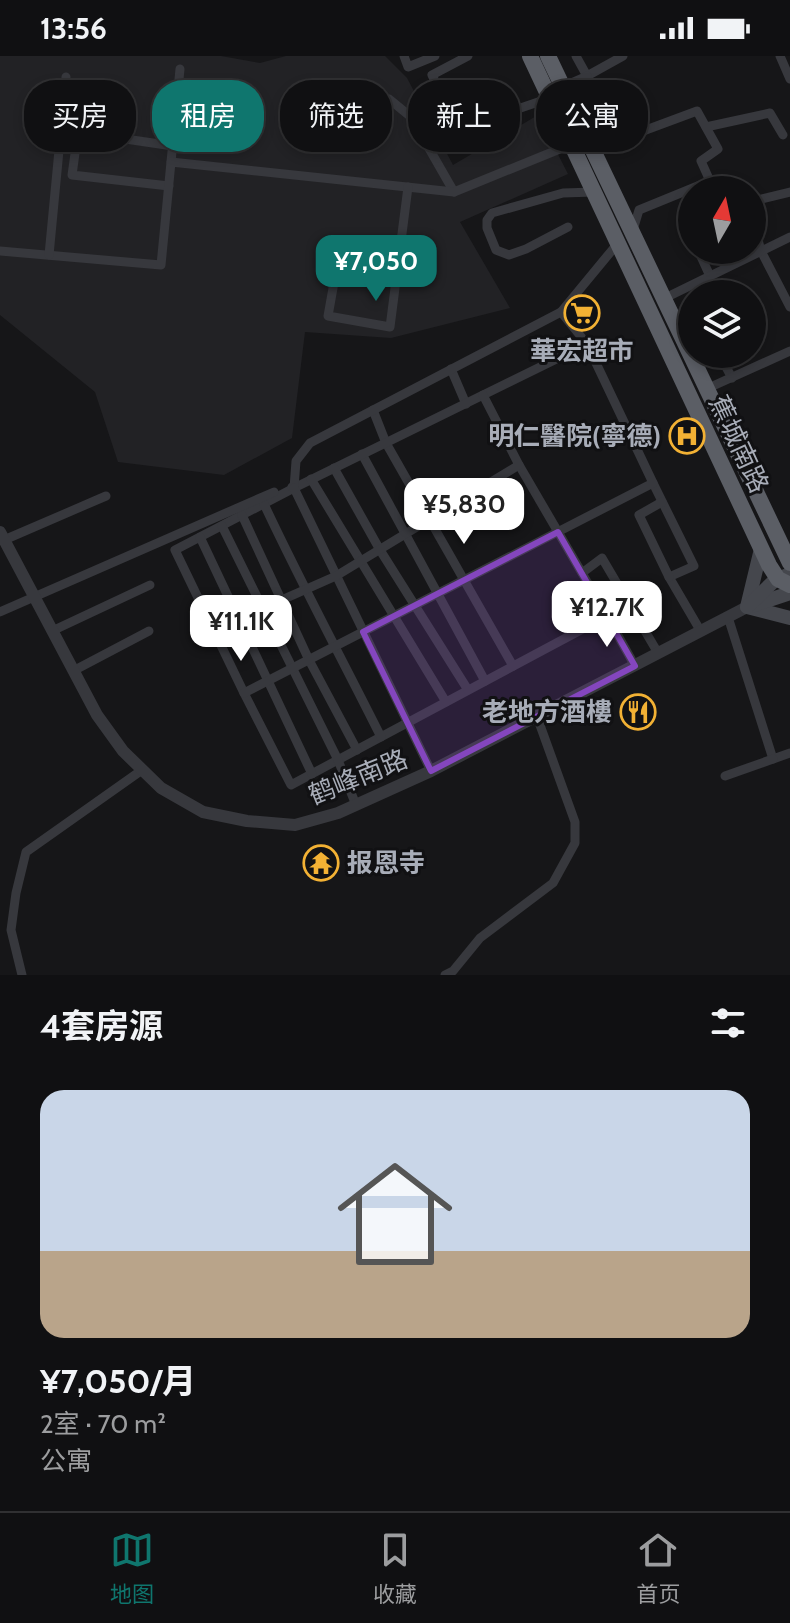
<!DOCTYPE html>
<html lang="zh">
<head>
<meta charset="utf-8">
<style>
  :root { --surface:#101012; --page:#1e1e20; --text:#f1f3f6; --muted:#9c9d9f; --line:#303032; --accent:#0f766e }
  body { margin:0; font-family:Cabin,"Noto Sans SC",sans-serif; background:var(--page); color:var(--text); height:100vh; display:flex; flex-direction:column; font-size:30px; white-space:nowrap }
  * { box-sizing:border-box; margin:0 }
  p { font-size:26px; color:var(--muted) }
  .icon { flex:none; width:44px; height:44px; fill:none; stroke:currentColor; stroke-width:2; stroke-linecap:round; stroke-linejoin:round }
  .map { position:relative; height:919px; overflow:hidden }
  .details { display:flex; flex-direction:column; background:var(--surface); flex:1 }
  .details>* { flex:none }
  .guide { position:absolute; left:24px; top:24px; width:742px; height:72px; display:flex; gap:16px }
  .needle { width:52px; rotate:9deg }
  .fabs { position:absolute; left:678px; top:120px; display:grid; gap:16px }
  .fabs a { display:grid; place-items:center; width:88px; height:88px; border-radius:50%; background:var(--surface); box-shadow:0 4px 12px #0003,0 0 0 2px var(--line); font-size:40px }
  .price { position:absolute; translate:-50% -68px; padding:0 18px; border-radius:16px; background:#fff; color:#222; font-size:26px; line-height:52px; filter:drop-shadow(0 2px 4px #0008) }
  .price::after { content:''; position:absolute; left:50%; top:48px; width:24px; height:18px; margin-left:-12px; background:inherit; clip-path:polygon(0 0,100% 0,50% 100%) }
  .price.current { background:var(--accent); color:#fff }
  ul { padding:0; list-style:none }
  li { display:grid; align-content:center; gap:16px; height:424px; padding:0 40px }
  li span { display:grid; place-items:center; height:248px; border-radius:24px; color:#555 }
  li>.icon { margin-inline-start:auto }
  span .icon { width:144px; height:144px; fill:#fffc; stroke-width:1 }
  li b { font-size:34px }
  h2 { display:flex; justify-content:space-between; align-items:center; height:96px; padding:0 40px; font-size:34px }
  .tag { padding:0 28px; border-radius:32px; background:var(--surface); box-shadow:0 4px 12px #0003,0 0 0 2px var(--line); font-size:28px; line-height:72px }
  .tag.current { background:var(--accent); color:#fff }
  .status { display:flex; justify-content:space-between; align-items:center; height:56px; padding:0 40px; background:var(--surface); direction:ltr }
  .status svg { height:22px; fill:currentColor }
  .tab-bar { display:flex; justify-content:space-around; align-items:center; height:112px; border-top:2px solid var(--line); background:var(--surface); font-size:22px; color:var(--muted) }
  .tab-bar a { display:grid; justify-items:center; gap:4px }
  .tab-bar .current { color:var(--accent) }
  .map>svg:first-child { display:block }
</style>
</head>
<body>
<div class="status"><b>13:56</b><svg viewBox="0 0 49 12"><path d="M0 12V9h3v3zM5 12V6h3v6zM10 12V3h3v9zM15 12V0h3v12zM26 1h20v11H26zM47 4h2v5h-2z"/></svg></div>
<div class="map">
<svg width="790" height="919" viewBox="0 0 790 919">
  <rect width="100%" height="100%" fill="#161618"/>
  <path fill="#222225" d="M0,0H221L260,7L286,0H385L407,22L453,109L538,59L568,118L460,166L510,252L391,282L305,276L292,382L224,419L118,406L95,336L0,259Z"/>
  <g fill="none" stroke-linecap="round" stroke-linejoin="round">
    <g stroke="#37383d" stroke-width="9">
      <path d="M404,0L408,11L435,0"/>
      <path d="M468,0L432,19L458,73L550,42"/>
      <path d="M576,0L587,20L623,0"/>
      <path d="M780,0L790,23"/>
      <path d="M562,31L587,20"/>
      <path d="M324,36L389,43L411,61L454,136"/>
      <path d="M706,71L770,57L783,79"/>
      <path d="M592,94L697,55L718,93L701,105L710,125L639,154L633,174"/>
      <path d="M171,106L180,13"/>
      <path d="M169,130L72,119L78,76L173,90"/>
      <path d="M752,158L757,144L790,136"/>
      <path d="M752,162L761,195L790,251"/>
      <path d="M568,171L526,193L509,199L496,194L487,172V164L492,157L563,137L594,136"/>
      <path d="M692,173L690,174L692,180"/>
      <path d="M698,194L710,220"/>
      <path d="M0,195L161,209L171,106L454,136L572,88"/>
      <path d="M49,199L66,21"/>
      <path d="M397,215L338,204L328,260L390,271L408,131"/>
      <path d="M663,243L790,181"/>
      <path d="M677,272L692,265"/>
      <path d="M719,298L732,322"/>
      <path d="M451,313L466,348"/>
      <path d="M704,334L790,295"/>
      <path d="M373,354L386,387L513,610"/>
      <path d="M362,398L485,625"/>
      <path d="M519,409L607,560L291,729L244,637L175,494L294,432L587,288L561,256"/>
      <path d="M334,412L380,494L468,634"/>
      <path d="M311,423L446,646"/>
      <path d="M653,427L694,510L669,521L700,574"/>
      <path d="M292,431L294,432L296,405L310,387L561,256L618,187"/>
      <path d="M294,432L431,715"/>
      <path d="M662,446L639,459L669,521"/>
      <path d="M264,448C301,527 342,603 381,681"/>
      <path d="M242,459L309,604L357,694"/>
      <path d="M222,470L338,704L356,749"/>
      <path d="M200,481L312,718"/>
      <path d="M4,484L106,440"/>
      <path d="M582,517L602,502L658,597"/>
      <path d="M0,556L274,436"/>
      <path d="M607,560L635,610"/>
      <path d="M728,561L773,703L790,697"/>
      <path d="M214,574L336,520L519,409L483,339"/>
      <path d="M52,575L150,529"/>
      <path d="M73,615L149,575"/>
      <path d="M244,637L653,427L587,288"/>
      <path d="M725,720L773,703"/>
      <path d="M22,919L11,874L16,837L26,796L142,714"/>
      <path d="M445,919L453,915L480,882L553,827L575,787V766L536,658"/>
    </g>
    <path stroke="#37383d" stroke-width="12" d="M0,476L97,659L123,695L161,732L203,756L247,765L295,769L338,757L431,715L747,551"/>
    <g stroke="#45474d" stroke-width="14">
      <path d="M761,493L747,551L790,562"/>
      <path d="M751,550L790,537"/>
      <path d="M747,551L774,525L790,518"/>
    </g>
    <g stroke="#5b5e65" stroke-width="16">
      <path d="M530,0L769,509L778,523L790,529"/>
      <path d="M548,0L790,507"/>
    </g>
  </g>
  <path fill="#8446be" fill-opacity="0.2" stroke="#8446be" stroke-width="6" stroke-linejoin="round" d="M558,476L635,610L431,715L363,576Z"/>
  <defs>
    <symbol id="supermarket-ring" viewBox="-11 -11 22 22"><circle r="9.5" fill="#111113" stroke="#f2b134" stroke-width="1.5"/><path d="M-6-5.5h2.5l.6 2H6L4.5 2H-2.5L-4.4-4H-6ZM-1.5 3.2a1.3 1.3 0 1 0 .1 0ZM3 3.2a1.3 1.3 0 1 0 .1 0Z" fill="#f2b134"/></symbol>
    <symbol id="hospital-ring" viewBox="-11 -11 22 22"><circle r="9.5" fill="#111113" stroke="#f2b134" stroke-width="1.5"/><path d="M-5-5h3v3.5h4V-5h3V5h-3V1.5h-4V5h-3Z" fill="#f2b134"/></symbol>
    <symbol id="restaurant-ring" viewBox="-11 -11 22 22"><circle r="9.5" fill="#111113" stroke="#f2b134" stroke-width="1.5"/><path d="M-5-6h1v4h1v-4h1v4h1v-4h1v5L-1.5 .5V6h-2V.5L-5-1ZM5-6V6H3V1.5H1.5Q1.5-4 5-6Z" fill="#f2b134"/></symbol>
    <symbol id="temple-ring" viewBox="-11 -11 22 22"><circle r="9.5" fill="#111113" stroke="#f2b134" stroke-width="1.5"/><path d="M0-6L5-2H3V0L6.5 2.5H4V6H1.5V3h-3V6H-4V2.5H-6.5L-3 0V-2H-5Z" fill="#f2b134"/></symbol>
  </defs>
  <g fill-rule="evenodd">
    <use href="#supermarket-ring" x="562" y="237" width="40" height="40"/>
    <use href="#hospital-ring" x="667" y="360" width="40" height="40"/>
    <use href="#restaurant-ring" x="618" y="636" width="40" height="40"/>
    <use href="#temple-ring" x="301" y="787" width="40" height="40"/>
  </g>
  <g text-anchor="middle" stroke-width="6" stroke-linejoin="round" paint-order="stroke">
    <g font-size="26" font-weight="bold" fill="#a8adb8" stroke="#111113" text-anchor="end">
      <text x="582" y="304" text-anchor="middle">華宏超市</text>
      <text x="661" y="389">明仁醫院(寧德)</text>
      <text x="612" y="665">老地方酒樓</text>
      <text x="347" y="816" text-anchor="start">报恩寺</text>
    </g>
    <g font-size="26" fill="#a8adb8" stroke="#111113">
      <text transform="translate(739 388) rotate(65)" y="9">蕉城南路</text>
      <text transform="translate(358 721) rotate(-22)" y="9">鹤峰南路</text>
    </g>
  </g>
</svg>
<div class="fabs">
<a><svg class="needle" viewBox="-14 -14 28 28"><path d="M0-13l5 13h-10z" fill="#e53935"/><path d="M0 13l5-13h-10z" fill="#9c9d9f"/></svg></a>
<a><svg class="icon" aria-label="layers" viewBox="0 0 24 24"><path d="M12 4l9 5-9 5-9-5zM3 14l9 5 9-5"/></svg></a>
</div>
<b class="price current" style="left:376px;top:247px">¥7,050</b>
<b class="price" style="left:464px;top:490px">¥5,830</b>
<b class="price" style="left:607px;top:593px">¥12.7K</b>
<b class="price" style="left:241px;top:607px">¥11.1K</b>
<div class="guide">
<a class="tag">买房</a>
<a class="tag current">租房</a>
<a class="tag">筛选</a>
<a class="tag">新上</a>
<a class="tag">公寓</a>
</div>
</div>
<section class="details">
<h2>4套房源<svg class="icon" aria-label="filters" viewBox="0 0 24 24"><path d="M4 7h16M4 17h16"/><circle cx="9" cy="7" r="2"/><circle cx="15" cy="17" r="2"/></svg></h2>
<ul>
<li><span style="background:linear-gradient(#c9d6e8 65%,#b9a48a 0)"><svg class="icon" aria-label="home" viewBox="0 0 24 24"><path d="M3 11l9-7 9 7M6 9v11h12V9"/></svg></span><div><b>¥7,050/月</b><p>2室 · 70 m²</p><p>公寓</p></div></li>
</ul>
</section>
<nav class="tab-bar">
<a class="current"><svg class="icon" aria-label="map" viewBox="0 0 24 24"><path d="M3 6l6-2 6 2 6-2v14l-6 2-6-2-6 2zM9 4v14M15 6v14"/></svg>地图</a>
<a><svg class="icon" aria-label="saved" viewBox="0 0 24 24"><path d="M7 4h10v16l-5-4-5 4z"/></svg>收藏</a>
<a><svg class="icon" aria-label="home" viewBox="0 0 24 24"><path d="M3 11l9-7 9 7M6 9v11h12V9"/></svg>首页</a>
</nav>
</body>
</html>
